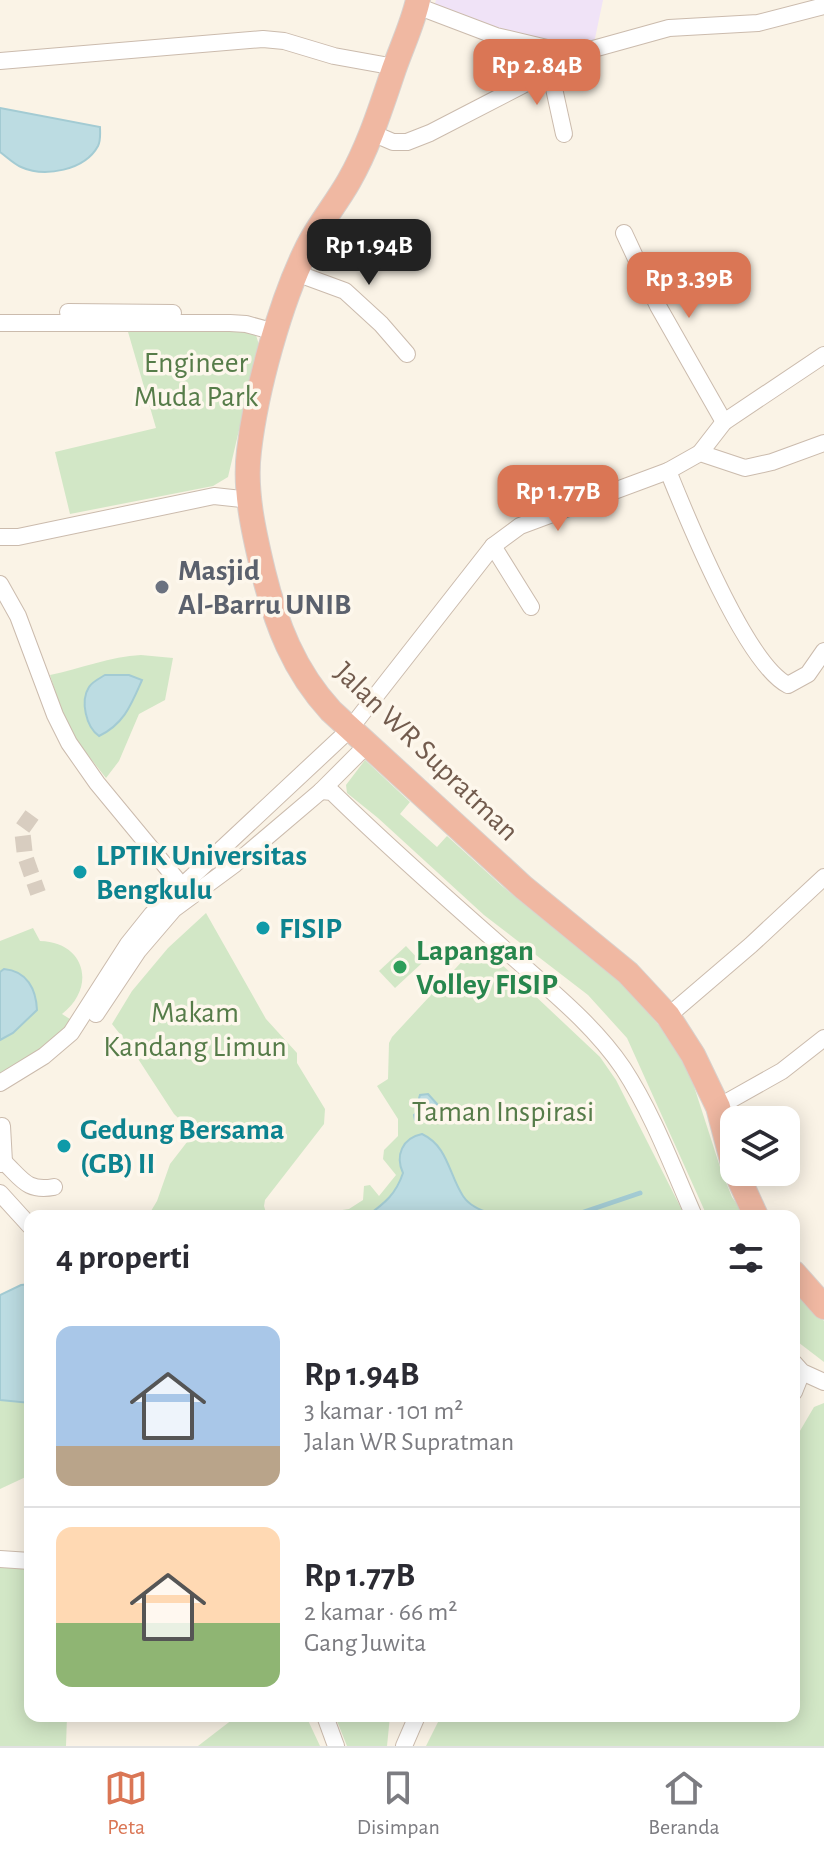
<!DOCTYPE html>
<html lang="id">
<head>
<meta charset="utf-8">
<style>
  :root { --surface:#fff; --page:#f2f2f3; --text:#2b2b33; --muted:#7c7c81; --line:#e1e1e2; --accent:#da7655 }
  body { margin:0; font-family:"Alegreya Sans",sans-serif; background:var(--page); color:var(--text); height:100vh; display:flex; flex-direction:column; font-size:30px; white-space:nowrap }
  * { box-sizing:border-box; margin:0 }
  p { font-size:26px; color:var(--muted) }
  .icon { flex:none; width:44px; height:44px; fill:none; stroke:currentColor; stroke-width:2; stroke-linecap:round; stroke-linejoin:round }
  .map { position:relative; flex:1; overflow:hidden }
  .sheet { position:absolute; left:24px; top:1210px; width:776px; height:512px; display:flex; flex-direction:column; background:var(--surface); border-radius:16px; box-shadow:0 4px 20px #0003 }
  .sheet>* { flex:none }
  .tools { position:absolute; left:720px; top:1106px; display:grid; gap:16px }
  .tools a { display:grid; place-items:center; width:80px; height:80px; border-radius:16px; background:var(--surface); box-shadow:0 4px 20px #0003; font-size:40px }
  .price { position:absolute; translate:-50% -68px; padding:0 18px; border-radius:16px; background:var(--accent); color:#fff; font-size:26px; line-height:52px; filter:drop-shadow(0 2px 4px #0008) }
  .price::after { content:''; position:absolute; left:50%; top:48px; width:24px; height:18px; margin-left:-12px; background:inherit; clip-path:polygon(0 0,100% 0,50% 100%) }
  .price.current { background:#222; color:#fff }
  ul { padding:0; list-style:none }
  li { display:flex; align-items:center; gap:24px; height:200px; padding:0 32px }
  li+li { border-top:2px solid var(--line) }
  li span { display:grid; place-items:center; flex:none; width:224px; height:160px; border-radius:16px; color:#555 }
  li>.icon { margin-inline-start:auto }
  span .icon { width:96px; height:96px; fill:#fffc; stroke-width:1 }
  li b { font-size:34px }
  h2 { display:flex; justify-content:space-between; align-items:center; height:96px; padding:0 32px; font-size:34px }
  .menu { display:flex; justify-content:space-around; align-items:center; height:112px; border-top:2px solid var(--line); background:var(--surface); font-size:22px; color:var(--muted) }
  .menu a { display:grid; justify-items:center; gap:4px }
  .menu .current { color:var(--accent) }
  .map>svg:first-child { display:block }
</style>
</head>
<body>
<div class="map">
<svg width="824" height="1746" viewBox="0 0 824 1746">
  <rect width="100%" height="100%" fill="#faf3e6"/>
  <path fill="#f0e3f7" d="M436,0H603L593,48L562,46L433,10Z"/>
  <g fill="#d2e7c6">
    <path d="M126,325L240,327L256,335L259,345L228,477L213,486L70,514L55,452L156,428Z"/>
    <path d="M141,655L173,658L165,700L139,714L119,761L106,778L75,739L61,710L50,675C80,669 111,656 141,655Z"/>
    <path d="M365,760L410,802L400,814L437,847L447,836L502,886L622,984L666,1033L691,1077L721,1170L732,1197L745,1216H707L627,1038L588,995L484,915L378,818L347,793L346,785Z"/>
    <path d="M206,913L266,1019L297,1053V1063L325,1109L324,1124L265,1200L264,1206L267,1216H148L157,1201L170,1164L194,1133L174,1114L131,1048L112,1024L132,991L168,948Z"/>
    <path d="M33,928L40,941C85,942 97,987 62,1014L73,1021L40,1052L0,1077V941Z"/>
    <path d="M479,943L600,1057L616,1080L685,1216H332L336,1211L349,1209L363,1200L364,1186L370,1185L379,1196L396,1175L383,1159L384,1150L398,1136V1119L377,1086L388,1079L389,1043L392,1037Z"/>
    <path d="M406,946L422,963L395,988L379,971Z"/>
    <path d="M794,1284L824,1321V1362L794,1339Z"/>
    <path d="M0,1400L30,1403V1475L0,1489Z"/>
    <path d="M824,1403V1746H426L441,1716H794V1441L814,1407Z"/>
    <path d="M0,1564L30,1569V1716H67L66,1746H0Z"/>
    <path d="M237,1716H306L320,1746H198Z"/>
    <path d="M335,1716H390L387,1746H347Z"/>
  </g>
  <g fill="#bcdce2" stroke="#a3cbd3" stroke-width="2">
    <path d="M0,108L100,127C100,133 101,140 98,146C85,170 45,178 21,167C14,164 7,157 0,152Z"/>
    <path d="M105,675H129L142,680C131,705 124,724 99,736C86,727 80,701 89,687C92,682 100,678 105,675Z"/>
    <path d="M4,969C27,971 36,989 37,1010L13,1033L0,1040V972Z"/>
    <path d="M428,1094L437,1104V1111C432,1118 424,1123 415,1120L414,1115C420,1110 417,1102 420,1095Z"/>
    <path d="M422,1134C448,1146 449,1175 463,1196C471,1208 484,1211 496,1216H367C385,1203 396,1194 403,1173C395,1156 402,1138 422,1134Z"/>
    <path d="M30,1284V1403L0,1400V1295L21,1285Z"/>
  </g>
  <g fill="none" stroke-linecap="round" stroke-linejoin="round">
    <path stroke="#a3cbd3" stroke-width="5" d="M572,1216L640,1193"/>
    <path stroke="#d8cdc0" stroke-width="16" stroke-dasharray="16 8" stroke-linecap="butt" d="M32,815L22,829L25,856L38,893"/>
    <defs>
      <g id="minor">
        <path d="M417,6L496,36L547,48L586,51L669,28L758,23L824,6"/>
        <path d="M0,61L263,39L284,41L334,56L395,67"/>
        <path d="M548,61L564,134"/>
        <path d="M372,133L393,142H407L430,133L550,71"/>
        <path d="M624,233L658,306L724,422"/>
        <path d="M296,273L345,291L381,324L407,354"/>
        <path d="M68,312L173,313"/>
        <path d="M0,323H230L246,324L275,332"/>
        <path d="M700,453L724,422L824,355"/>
        <path d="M668,471C687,518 746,664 788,685L808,674L824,651"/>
        <path d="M0,537H18L214,496L251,500"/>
        <path d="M493,546L531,607"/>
        <path d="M0,584L18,616L55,715L69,743L97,783L187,892"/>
        <path d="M321,791L332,792C390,849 451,902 512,956C551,991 593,1024 623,1068C653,1114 672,1166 694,1216"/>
        <path d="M96,1014L138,951L174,909L235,864L321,791L367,745"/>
        <path d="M668,1016L751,945L824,877"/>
        <path d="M0,1083L44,1056L71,1033L128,944L152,914L349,730L493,546L520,526L668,471L700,453L745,468L772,462L824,443"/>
        <path d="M718,1107L782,1071L824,1038"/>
        <path d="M2,1126L4,1162"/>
        <path d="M0,1164L4,1162C22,1179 27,1192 54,1187"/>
        <path d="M0,1193L30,1226"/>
        <path d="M794,1363L802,1372L824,1382"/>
        <path d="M794,1392L802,1372"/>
        <path d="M0,1559L30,1561"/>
        <path d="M325,1716L336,1746"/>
        <path d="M404,1746L417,1716"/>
      </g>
      <g id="highway">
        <path d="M418,0C413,23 402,46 394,69C381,107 369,146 349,181C336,204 319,224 307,248C280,303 256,390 249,451C244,491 254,533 263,571C276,624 294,671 331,711L523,887L628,973L668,1016L693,1055L718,1107L734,1168"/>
        <path d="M736,1172L756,1216"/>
        <path d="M794,1273L824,1307"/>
      </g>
    </defs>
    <use href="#minor" stroke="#cbbbad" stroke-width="18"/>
    <use href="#highway" stroke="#d8d1cd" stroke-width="26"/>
    <use href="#minor" stroke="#fff" stroke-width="16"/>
    <use href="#highway" stroke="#f0b8a2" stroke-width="24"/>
  </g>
  <circle fill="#6b7280" stroke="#fdf7ec" stroke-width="3" cx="162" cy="587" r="8"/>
  <g fill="#0f9aa8" stroke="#fdf7ec" stroke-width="3">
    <circle cx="80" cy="872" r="8"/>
    <circle cx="263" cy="928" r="8"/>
    <circle cx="64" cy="1146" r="8"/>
  </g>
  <circle fill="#2e9e5b" stroke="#fdf7ec" stroke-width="3" cx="400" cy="967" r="8"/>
  <g text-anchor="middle" stroke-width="7" stroke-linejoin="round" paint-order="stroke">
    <g font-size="30" fill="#567c49" stroke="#fdf7ec">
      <text x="196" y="372">Engineer<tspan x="196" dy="34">Muda Park</tspan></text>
      <text x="195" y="1022">Makam<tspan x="195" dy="34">Kandang Limun</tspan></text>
      <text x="503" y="1121">Taman Inspirasi</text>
    </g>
    <g font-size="30" font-weight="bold" fill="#5b616d" stroke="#fdf7ec" text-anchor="start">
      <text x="178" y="580">Masjid<tspan x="178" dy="34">Al-Barru UNIB</tspan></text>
    </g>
    <g font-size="30" fill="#725b4d" stroke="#fdf7ec">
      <text transform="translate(427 751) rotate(44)" y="10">Jalan WR Supratman</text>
    </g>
    <g font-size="30" font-weight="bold" fill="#0d838f" stroke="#fdf7ec" text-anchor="start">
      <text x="96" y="865">LPTIK Universitas<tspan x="96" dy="34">Bengkulu</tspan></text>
      <text x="279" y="938">FISIP</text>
      <text x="80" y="1139">Gedung Bersama<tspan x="80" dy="34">(GB) II</tspan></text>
    </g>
    <g font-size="30" font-weight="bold" fill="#27864d" stroke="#fdf7ec" text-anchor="start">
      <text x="416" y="960">Lapangan<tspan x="416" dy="34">Volley FISIP</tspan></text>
    </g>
  </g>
</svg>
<div class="tools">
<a><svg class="icon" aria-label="layers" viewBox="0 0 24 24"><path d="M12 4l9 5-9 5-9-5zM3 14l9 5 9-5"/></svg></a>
</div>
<b class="price" style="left:537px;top:107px">Rp 2.84B</b>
<b class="price current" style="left:369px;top:287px">Rp 1.94B</b>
<b class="price" style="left:689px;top:320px">Rp 3.39B</b>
<b class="price" style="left:558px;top:533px">Rp 1.77B</b>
<section class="sheet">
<h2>4 properti<svg class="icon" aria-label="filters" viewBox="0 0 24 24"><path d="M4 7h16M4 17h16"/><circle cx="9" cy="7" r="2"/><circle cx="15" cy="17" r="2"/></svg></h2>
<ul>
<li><span style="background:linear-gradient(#a9c7e8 75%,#b9a48a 0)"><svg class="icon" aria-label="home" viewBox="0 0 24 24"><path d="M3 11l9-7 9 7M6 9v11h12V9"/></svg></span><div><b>Rp 1.94B</b><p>3 kamar · 101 m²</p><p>Jalan WR Supratman</p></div></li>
<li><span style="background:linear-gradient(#ffd9b3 60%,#8fb573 0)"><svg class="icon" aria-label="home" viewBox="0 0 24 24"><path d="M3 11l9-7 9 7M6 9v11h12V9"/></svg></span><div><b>Rp 1.77B</b><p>2 kamar · 66 m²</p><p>Gang Juwita</p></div></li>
</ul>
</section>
</div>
<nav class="menu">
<a class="current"><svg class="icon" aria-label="map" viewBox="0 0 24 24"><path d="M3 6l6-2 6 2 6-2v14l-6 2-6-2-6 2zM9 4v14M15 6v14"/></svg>Peta</a>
<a><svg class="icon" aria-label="saved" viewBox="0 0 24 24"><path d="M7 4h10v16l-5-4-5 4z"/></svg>Disimpan</a>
<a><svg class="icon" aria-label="home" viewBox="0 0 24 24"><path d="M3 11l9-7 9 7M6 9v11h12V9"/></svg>Beranda</a>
</nav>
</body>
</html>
